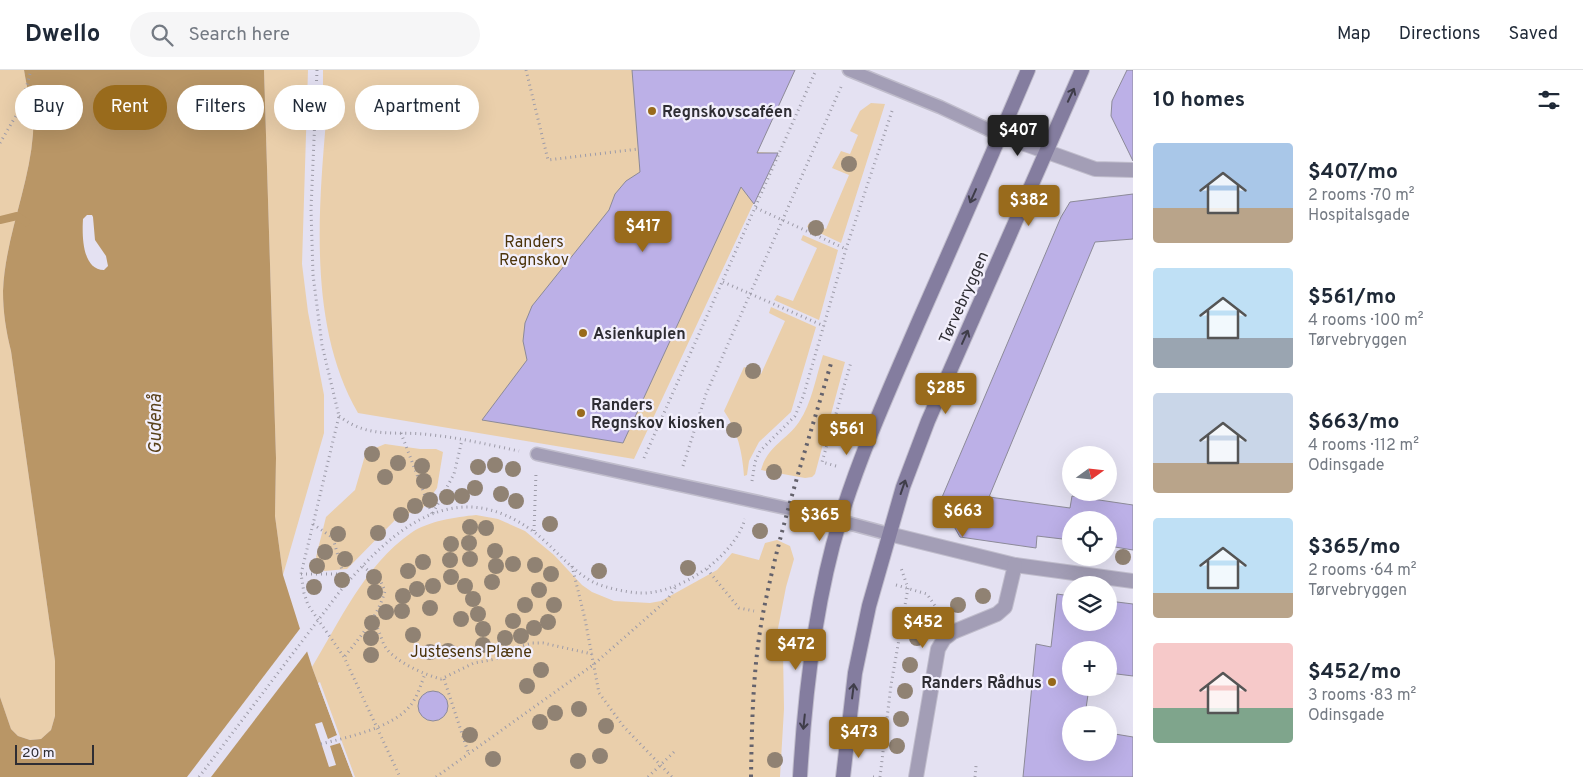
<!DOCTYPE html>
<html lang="en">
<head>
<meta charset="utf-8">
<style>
  :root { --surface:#fff; --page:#f6f6f7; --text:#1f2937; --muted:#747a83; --line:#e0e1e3; --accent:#996b1c }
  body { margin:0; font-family:Overpass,sans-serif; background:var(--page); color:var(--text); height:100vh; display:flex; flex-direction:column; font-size:19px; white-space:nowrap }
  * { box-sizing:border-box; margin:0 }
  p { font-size:16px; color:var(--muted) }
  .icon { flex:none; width:28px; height:28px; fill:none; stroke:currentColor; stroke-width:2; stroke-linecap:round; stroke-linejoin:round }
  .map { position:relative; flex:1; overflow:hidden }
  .sheet { display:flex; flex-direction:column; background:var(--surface); width:450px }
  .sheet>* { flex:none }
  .guide { position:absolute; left:15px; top:15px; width:475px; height:45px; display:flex; gap:10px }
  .needle { width:32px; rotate:75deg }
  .buttons { position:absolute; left:1062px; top:376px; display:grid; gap:10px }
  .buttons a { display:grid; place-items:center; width:55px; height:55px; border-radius:50%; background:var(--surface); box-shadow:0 5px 20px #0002; font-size:25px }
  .scale { position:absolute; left:15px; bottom:12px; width:79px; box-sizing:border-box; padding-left:5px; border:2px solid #2e2d33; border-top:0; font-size:14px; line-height:18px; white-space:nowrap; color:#2e2d33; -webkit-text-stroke:4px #f2effc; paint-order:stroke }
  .price { position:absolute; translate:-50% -42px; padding:0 11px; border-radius:5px; background:var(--accent); color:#fff; font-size:16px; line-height:32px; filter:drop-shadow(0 1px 2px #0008) }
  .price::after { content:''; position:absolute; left:50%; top:30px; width:15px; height:11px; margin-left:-8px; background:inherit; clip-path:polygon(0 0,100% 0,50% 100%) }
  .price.active { background:#222; color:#fff }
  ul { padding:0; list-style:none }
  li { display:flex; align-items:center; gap:15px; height:125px; padding:0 20px }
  li span { display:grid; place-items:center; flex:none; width:140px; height:100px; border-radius:5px; color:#555 }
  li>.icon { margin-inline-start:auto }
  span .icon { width:60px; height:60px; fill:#fffc; stroke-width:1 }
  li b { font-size:21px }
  h2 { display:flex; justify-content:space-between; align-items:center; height:60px; padding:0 20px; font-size:21px }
  .chip { padding:0 18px; border-radius:22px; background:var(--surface); box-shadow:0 5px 20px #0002; font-size:18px; line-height:45px }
  .chip.active { background:var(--accent); color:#fff }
  header { display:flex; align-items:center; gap:30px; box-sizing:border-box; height:70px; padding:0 25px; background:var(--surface); border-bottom:1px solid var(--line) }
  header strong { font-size:24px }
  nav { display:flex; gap:28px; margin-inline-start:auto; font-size:18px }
  .search { width:350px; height:45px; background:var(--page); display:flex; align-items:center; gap:12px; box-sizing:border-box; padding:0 18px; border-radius:28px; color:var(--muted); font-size:19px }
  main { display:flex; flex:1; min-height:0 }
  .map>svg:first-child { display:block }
</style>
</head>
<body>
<header>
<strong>Dwello</strong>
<div class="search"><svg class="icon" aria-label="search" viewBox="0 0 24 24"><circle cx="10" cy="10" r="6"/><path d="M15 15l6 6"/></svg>Search here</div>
<nav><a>Map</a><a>Directions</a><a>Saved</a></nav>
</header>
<main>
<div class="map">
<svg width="1133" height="707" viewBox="0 0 1133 707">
  <rect width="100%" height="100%" fill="#e4e1f2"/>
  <g fill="#eacfab">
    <path d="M0,0H24C27,19 34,45 33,64C29,117 5,168 3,221C3,242 6,261 11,281L55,591V646L51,660L41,669L30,670L18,666L11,659L0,627Z"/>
    <path d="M264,0H308L302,194L308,242L324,325V363L283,505L275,446L276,388Z"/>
    <path d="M323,0H795L757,82L777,83L634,389L358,343C309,258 318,145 326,51L339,46L338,35L323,33Z"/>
    <path d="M871,33L885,34L841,173L807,157L809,153L826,159L849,105L832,98L841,81L850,84L858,65L850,61L860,41Z"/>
    <path d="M803,165L838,180L819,250L774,230L777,225L793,231L817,178L801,170Z"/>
    <path d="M771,237L816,257L791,342L759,372L749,391L747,405L744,406C742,381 738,362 724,341L744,297L761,304L785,251L769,243Z"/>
    <path d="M823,285L845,292L815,404L812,407L805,408L761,400C768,375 786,371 799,352C812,333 816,306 823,285Z"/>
    <path d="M385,374L420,379H436L443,382L437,418L423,438L397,448L347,499L324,501L316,487L326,447L355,420L366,382Z"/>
    <path d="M476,445L498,449L525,461L554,485L582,515L592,522L614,531L650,533L661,531L717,500L732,483L759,490L765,473L777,470L790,476L794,489L786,517L774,579L783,581L784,639L780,707H353L312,597C340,551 365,495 411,463C428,451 456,447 476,445Z"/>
  </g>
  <path fill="#b99666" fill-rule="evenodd" d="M24,0H264L276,388L275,446L283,505L312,597L353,707H0V627L11,659L18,666L30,670L41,669L51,660L55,646V591L11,281C6,261 3,242 3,221C5,168 29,117 33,64C34,45 27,19 24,0ZM87,145H92L93,147L95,170L106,186L108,196L104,200C82,200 82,165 83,149Z"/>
  <g fill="#e4e1f2">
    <path d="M302,556L309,579L211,707H187Z"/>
    <path d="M320,612L342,672L355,707H353L340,673L330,676L336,695L329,697L315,654L322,652L328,669L337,665L318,613Z"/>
  </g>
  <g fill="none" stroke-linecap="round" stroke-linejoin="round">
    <path stroke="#b99666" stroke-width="8" d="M0,150L17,146L26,152"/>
  </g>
  <g fill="#bcb0e7" stroke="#8c8a98">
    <path d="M632,0H795L757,83H778L754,134L741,117L623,373L482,350L527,290L523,271L525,253L532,236L609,140L615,124L626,111L640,102Z"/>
    <path d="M1127,0H1133V91L1111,46L1112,31Z"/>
    <path d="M1133,124V169L1095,172L989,427L1070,438L1072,426L1133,435V480L1109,476V450H1071V470L1037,466L1036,478L960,467L940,432L1061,147L1070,132Z"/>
    <path d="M1057,524L1071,526V552H1109V531L1133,534V606L1109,603V580H1071V618H1089L1085,645H1071V682H1109V663L1133,667V707H1023L1036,574L1051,577Z"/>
    <circle cx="433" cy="636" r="15"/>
  </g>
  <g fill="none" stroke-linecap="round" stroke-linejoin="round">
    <defs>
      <g id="service">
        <path d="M849,0L940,37L1000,65"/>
        <path d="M537,384L818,445L889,464"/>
      </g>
      <g id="minor">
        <path d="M1000,65L1095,99L1133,100"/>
        <path d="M889,464L1015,495L1133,511"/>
        <path d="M916,707L938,579L944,569L953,562L997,544L1005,537L1015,495"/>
      </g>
      <g id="secondary">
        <path d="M800,707C805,621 815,532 840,450C861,382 890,318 918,253C955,169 992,85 1028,0"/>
        <path d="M843,707L855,603L869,536L903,417L928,351L1082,0"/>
      </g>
    </defs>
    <use href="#service" stroke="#c0bdcc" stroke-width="15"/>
    <use href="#minor" stroke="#c0bdcc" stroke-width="16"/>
    <use href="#secondary" stroke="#c0bdcc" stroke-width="16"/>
    <g stroke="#9d9ba8" stroke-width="3" stroke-dasharray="1 4" stroke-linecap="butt">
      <path d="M317,0L311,139L313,205L322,275L339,346L301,504L304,523L308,535L344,587L400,707"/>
      <path d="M526,0L548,90L638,79"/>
      <path d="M316,42L333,41"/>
      <path d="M0,73L21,37L31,0"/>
      <path d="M756,138L846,179"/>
      <path d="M723,212L824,256"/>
      <path d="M339,346C370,370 396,360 432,365C461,368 490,375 519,381"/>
      <path d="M401,363L432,444"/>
      <path d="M644,388L816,0"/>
      <path d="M683,396L706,324L841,17"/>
      <path d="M836,396L822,392L851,292"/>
      <path d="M752,411L755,392L760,381L795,346L803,327L846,179L893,38"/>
      <path d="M433,443L454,404L462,370"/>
      <path d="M313,454L333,468L343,504L349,511"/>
      <path d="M534,461L536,403"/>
      <path d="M572,496L585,549L599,623L624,657L672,707"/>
      <path d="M707,499L739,538L754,541"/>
      <path d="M301,504H343"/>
      <path d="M896,515L927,524L942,546"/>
      <path d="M341,520C393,459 455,403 534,462C554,477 571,501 595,513C607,518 625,522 639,523C679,525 734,487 745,449"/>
      <path d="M372,550C380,558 380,569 386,578C396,592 425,605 441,609L474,593L496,589L512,579L532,573H543L592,584"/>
      <path d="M345,586C361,566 378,546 385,521L381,512L363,496"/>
      <path d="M444,609L469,685"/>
      <path d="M321,674C348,667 392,658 410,636C417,628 421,614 425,604"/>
      <path d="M436,707L593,595L667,530L677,515"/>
      <path d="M648,707L675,681"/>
      <path d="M873,707H877"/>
      <path d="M880,707L891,615L908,518L901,498"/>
      <path d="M975,707L976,696"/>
    </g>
    <use href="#service" stroke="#a39eb6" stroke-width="12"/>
    <use href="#minor" stroke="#a39eb6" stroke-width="14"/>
    <use href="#secondary" stroke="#847d9f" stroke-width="14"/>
    <path stroke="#64626c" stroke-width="4" stroke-dasharray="2.5 5" stroke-linecap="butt" d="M751,707C752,647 753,587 766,529C783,448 809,369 832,290"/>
    <path stroke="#9d9ba8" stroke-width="3" stroke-dasharray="1 4" stroke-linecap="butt" d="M199,707L341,520"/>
  </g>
  <g fill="#908273">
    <circle cx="849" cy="94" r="8"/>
    <circle cx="816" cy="158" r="8"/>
    <circle cx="753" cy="301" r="8"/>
    <circle cx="734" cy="360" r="8"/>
    <circle cx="372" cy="384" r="8"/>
    <circle cx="398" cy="393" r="8"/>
    <circle cx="495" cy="395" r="8"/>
    <circle cx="422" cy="396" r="8"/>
    <circle cx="478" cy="397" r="8"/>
    <circle cx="513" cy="399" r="8"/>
    <circle cx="774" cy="402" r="8"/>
    <circle cx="385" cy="407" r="8"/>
    <circle cx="424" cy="411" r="8"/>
    <circle cx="475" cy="418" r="8"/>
    <circle cx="501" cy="424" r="8"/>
    <circle cx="462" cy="426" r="8"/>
    <circle cx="447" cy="427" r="8"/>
    <circle cx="430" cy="430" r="8"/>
    <circle cx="516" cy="431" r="8"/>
    <circle cx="415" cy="436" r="8"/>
    <circle cx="401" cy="445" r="8"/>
    <circle cx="550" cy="454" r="8"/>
    <circle cx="470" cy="457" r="8"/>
    <circle cx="486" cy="458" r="8"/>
    <circle cx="760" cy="461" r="8"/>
    <circle cx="378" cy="463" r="8"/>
    <circle cx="338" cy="464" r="8"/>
    <circle cx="469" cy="473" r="8"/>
    <circle cx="451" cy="474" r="8"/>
    <circle cx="495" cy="481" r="8"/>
    <circle cx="325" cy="482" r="8"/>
    <circle cx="1123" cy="487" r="8"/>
    <circle cx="345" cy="489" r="8"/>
    <circle cx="470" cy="489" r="8"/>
    <circle cx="450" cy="490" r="8"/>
    <circle cx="423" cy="492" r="8"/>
    <circle cx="513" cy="494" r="8"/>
    <circle cx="535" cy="495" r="8"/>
    <circle cx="317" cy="496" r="8"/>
    <circle cx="496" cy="496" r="8"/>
    <circle cx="688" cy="498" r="8"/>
    <circle cx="408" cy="501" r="8"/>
    <circle cx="599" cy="501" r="8"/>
    <circle cx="551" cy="504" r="8"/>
    <circle cx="374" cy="507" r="8"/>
    <circle cx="451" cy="507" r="8"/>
    <circle cx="342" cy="510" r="8"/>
    <circle cx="492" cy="512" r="8"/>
    <circle cx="433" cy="516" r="8"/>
    <circle cx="465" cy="516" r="8"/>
    <circle cx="314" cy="517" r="8"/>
    <circle cx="417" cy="519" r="8"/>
    <circle cx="539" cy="520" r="8"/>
    <circle cx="375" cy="522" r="8"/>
    <circle cx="403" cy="526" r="8"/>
    <circle cx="983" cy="526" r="8"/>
    <circle cx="473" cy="529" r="8"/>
    <circle cx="525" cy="535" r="8"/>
    <circle cx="554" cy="535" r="8"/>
    <circle cx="958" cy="535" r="8"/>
    <circle cx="430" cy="538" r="8"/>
    <circle cx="402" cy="541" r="8"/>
    <circle cx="386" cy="542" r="8"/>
    <circle cx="478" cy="544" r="8"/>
    <circle cx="461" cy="549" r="8"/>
    <circle cx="513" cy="551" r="8"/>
    <circle cx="548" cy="552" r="8"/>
    <circle cx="930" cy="552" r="8"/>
    <circle cx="372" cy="553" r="8"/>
    <circle cx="534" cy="558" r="8"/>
    <circle cx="483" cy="559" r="8"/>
    <circle cx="413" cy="565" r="8"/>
    <circle cx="521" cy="566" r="8"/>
    <circle cx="371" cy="568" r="8"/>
    <circle cx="505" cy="568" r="8"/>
    <circle cx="917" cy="568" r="8"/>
    <circle cx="483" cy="575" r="8"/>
    <circle cx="448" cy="581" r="8"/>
    <circle cx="430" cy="582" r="8"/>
    <circle cx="371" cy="585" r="8"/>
    <circle cx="910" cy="595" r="8"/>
    <circle cx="541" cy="600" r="8"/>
    <circle cx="527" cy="616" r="8"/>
    <circle cx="905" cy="621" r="8"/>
    <circle cx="579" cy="639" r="8"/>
    <circle cx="555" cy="643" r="8"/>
    <circle cx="901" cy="649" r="8"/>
    <circle cx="540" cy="652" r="8"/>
    <circle cx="606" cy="656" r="8"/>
    <circle cx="470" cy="665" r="8"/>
    <circle cx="897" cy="676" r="8"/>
    <circle cx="600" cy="686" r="8"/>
    <circle cx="493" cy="689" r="8"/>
    <circle cx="775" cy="690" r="8"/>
    <circle cx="578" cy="691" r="8"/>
  </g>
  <defs><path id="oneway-shaft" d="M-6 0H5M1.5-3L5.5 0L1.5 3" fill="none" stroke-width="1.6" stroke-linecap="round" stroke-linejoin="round" transform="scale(1.25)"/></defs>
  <g stroke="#3f3d49">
    <use href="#oneway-shaft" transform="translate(1071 25) rotate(-65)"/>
    <use href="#oneway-shaft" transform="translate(973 126) rotate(114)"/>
    <use href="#oneway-shaft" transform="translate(965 267) rotate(-66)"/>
    <use href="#oneway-shaft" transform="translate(903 417) rotate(-71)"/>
    <use href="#oneway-shaft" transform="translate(853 621) rotate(-83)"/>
    <use href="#oneway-shaft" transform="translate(804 652) rotate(96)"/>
  </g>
  <g fill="#996b1c" stroke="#f2effc" stroke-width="2">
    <circle cx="652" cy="41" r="5"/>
    <circle cx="583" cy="263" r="5"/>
    <circle cx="581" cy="343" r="5"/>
    <circle cx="1052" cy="612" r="5"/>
  </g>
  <g text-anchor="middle" stroke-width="4.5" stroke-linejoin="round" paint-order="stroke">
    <g font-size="16" font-weight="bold" fill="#2e2d33" stroke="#f2effc" text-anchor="start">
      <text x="662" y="47">Regnskovscaféen</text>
      <text x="593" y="269">Asienkuplen</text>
      <text x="591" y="340">Randers<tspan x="591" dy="18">Regnskov kiosken</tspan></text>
      <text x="1042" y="618" text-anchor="end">Randers Rådhus</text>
    </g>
    <g font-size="16" fill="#4c340b" stroke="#f2effc">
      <text x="534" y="177">Randers<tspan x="534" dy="18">Regnskov</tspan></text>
      <text x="471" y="587">Justesens Plæne</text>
    </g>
    <g font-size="16" fill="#2e2d33" stroke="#f2effc">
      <text transform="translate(963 227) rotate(-66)" y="6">Tørvebryggen</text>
    </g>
    <g font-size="18" font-style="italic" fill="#594019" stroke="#f2effc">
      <text transform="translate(155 354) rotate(-90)" y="6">Gudenå</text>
    </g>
  </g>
</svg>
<div class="buttons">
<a><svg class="needle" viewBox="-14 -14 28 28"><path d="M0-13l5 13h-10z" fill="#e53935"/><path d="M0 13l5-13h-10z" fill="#747a83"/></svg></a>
<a><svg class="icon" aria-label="locate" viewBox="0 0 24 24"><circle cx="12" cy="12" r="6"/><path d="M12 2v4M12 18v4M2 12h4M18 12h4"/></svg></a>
<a><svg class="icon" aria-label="layers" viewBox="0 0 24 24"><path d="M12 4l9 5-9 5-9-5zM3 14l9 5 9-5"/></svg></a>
<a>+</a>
<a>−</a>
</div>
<div class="scale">20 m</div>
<b class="price active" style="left:1018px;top:87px">$407</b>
<b class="price" style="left:1029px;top:157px">$382</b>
<b class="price" style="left:643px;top:183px">$417</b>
<b class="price" style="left:946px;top:345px">$285</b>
<b class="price" style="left:847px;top:386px">$561</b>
<b class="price" style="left:963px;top:468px">$663</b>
<b class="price" style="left:820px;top:472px">$365</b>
<b class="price" style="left:923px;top:579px">$452</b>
<b class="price" style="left:796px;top:601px">$472</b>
<b class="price" style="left:859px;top:689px">$473</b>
<div class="guide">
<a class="chip">Buy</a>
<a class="chip active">Rent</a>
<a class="chip">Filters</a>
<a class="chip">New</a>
<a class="chip">Apartment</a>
</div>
</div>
<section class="sheet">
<h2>10 homes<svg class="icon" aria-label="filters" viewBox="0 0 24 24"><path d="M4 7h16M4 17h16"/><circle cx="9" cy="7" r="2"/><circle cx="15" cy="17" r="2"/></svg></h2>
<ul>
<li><span style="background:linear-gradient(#a9c7e8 65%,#b9a48a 0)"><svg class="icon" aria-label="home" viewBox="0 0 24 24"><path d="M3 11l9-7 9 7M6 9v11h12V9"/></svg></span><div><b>$407/mo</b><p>2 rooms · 70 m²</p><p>Hospitalsgade</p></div></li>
<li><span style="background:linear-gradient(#bfe0f5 70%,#9aa5b1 0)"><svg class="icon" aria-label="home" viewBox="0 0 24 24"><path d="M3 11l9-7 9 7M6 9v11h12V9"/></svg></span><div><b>$561/mo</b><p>4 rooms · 100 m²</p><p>Tørvebryggen</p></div></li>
<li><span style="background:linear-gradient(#c9d6e8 70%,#b9a48a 0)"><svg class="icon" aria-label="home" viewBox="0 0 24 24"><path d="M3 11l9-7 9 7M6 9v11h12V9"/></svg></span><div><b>$663/mo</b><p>4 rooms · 112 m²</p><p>Odinsgade</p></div></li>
<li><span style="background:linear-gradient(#bfe0f5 75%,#b9a48a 0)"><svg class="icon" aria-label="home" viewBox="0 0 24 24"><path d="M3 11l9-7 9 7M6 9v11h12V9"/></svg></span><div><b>$365/mo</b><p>2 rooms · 64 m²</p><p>Tørvebryggen</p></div></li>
<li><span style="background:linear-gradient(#f6c9c9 65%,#7fa58c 0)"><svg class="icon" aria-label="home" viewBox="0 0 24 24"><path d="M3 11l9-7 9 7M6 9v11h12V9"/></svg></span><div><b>$452/mo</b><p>3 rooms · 83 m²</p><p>Odinsgade</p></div></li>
</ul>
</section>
</main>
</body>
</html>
